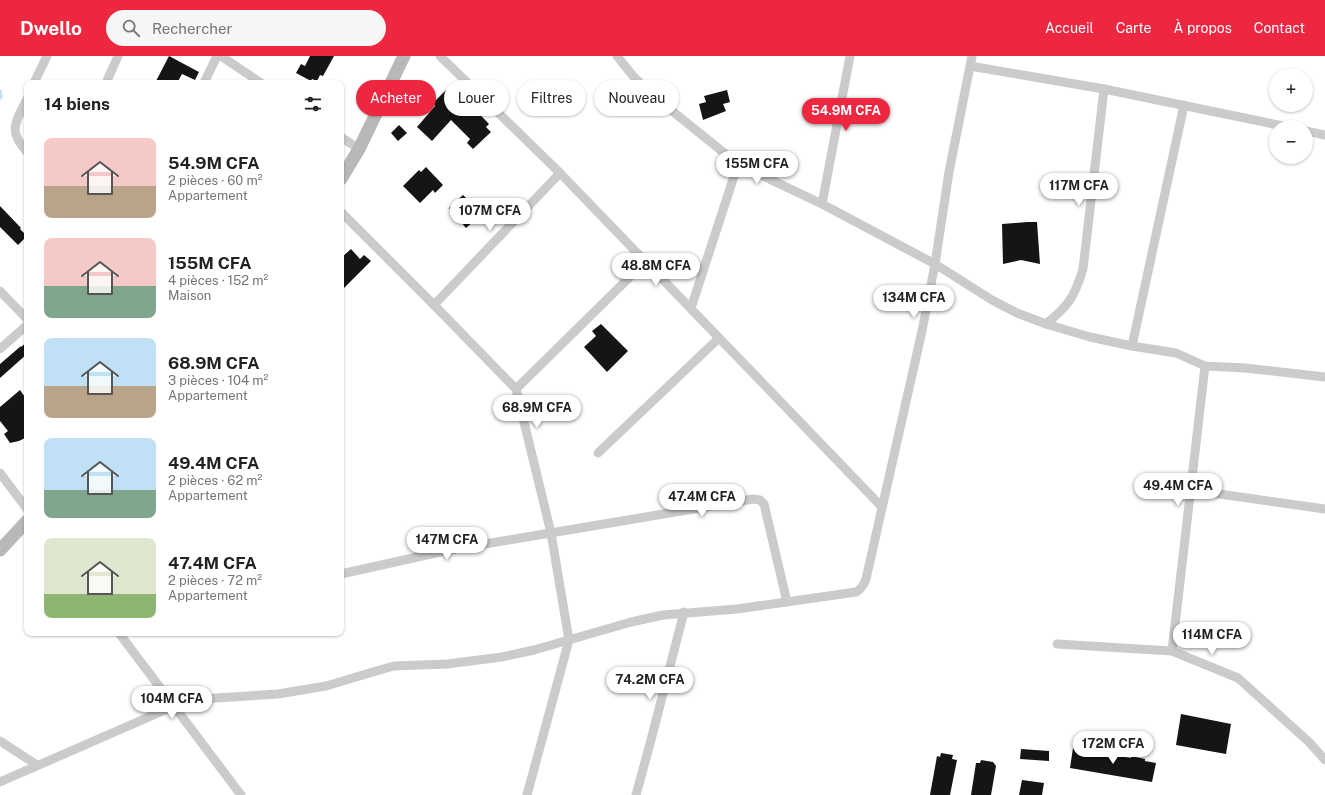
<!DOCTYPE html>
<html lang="fr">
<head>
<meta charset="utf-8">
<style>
  :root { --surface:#fff; --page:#f6f6f6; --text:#222; --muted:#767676; --accent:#ee2741 }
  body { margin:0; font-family:"Public Sans",sans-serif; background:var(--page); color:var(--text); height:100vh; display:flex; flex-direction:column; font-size:15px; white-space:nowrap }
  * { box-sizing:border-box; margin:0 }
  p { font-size:13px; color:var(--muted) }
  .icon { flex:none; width:22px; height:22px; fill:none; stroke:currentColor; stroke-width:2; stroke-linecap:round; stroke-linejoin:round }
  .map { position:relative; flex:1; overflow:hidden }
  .details { position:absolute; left:24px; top:24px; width:320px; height:556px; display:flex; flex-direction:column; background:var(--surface); border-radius:8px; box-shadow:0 1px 3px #0004 }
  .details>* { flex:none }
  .hud { position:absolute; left:356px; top:24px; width:380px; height:36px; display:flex; gap:8px }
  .fabs { position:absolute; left:1269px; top:12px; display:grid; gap:8px }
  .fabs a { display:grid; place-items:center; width:44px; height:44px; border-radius:50%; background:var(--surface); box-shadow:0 1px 3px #0004; font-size:20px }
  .price { position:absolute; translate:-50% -34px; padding:0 9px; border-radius:14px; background:#fff; color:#222; font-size:13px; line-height:26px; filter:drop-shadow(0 1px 2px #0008) }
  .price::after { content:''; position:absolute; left:50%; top:24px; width:12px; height:9px; margin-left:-6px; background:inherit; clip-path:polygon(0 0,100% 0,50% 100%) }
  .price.selected { background:var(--accent); color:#fff }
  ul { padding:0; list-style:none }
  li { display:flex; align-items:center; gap:12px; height:100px; padding:0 20px }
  li span { display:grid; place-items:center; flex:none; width:112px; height:80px; border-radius:8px; color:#555 }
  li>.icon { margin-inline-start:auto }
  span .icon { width:48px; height:48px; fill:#fffc; stroke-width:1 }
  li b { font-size:17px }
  h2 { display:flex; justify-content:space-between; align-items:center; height:48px; padding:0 20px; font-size:17px }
  .tag { padding:0 14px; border-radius:18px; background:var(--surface); box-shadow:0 1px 3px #0004; font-size:14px; line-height:36px }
  .tag.selected { background:var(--accent); color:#fff }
  header { display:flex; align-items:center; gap:24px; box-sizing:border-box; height:56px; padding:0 20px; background:var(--accent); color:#fff }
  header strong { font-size:19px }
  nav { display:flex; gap:22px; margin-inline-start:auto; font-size:14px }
  .search { width:280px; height:36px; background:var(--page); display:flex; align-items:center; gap:10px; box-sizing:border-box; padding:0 14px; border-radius:22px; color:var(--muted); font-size:15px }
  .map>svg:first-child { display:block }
</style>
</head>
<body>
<header>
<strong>Dwello</strong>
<div class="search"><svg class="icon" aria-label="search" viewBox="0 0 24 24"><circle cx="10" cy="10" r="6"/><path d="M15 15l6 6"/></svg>Rechercher</div>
<nav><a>Accueil</a><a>Carte</a><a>À propos</a><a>Contact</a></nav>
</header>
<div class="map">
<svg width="1325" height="739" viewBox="0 0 1325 739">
  <rect width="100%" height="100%" fill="#fff"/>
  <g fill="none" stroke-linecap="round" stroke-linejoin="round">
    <path stroke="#c6e0ed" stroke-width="3.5" d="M0,35L1,40L0,42"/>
  </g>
  <g fill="#151515">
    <path d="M169,0L199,16L195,24L182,18L177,27H155Z"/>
    <path d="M310,0H334L323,20L320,19L317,25L312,23L311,25L296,17L301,8L305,10Z"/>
    <path d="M454,26L470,42L467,45L489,68L486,71L491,76L473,93L467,87L470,83L451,64L432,85L417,71L435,50L433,47Z"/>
    <path d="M727,34L730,46L723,48L726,55L703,64L699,48L706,46L704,40Z"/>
    <path d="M399,69L407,77L398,85L391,77Z"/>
    <path d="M426,111L443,129L435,137L433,134L420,147L403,130L419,114L421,116Z"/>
    <path d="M463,139L482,158L466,172L449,152Z"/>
    <path d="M0,150L21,172L20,173L27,180L18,189L0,171Z"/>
    <path d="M1027,166H1037L1040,208L1021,204L1003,208L1002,168Z"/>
    <path d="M351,193L360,203L364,199L371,205L341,235V202Z"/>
    <path d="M601,268L628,295L607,316L584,291L596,280L592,275Z"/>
    <path d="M27,286V298L0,322V308L21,290V291Z"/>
    <path d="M20,334L27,344V381L19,385L10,387L4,378L8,375L0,365V351Z"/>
    <path d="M1181,658L1231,668L1226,698L1176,689Z"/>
    <path d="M1073,692L1101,695V697L1131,702V700L1145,703V705L1156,707L1152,726L1070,712Z"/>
    <path d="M1021,693L1049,695V705L1020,703Z"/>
    <path d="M941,697L953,699L952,703L957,704L950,739H930L937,700L940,701Z"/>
    <path d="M981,704L993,706L996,710L991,739H971L976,707H980Z"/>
    <path d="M1022,724L1044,727L1042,739H1019Z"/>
  </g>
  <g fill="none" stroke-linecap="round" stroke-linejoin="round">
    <g stroke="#cbcbcb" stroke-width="9">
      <path d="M221,0L261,27"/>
      <path d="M440,0L560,117L882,451"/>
      <path d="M617,0L633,20L651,38L738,108L822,148L935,208L992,244L1017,257L1046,268L1090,281L1132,290L1176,297L1205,310L1245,312L1325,321"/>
      <path d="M970,10L1104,33L1288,71"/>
      <path d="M34,27L47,0"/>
      <path d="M106,27L118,0"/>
      <path d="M204,27L217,0"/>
      <path d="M27,43C16,66 7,74 27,96"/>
      <path d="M1306,75L1325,79"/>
      <path d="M341,81L359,93"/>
      <path d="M822,148L850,0"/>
      <path d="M341,156L434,249L516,333"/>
      <path d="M0,235L27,263"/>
      <path d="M434,249L560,117"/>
      <path d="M691,252L738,108"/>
      <path d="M1046,268C1069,249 1074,242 1083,213L1104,33"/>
      <path d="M1132,290L1184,49"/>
      <path d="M0,293L27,269"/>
      <path d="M598,397L719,282"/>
      <path d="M0,417L27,453"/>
      <path d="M1191,434L1325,453"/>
      <path d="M341,518L449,494L753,443L760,444L764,448L787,546"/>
      <path d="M119,577L241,739"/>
      <path d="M1057,588L1172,595L1238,622L1309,686L1325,704"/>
      <path d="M1172,595L1205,310"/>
      <path d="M0,685L37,709"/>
      <path d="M0,726L174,650L200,643L278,638L326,630L383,613L394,610L447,608L502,601L534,594L631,566L663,559L737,553L856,536C862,532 864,529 866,523L922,275L935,208L949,116L972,0"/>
      <path d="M527,739L569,584L551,477L516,333L646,205"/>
      <path d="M636,739L651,684L684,556"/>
    </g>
    <g stroke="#b8b8b8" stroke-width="13">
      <path d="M341,123L359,93L404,0"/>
      <path d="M0,494L27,465"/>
    </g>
  </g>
</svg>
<div class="fabs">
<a>+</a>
<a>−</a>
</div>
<b class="price selected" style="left:846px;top:76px">54.9M CFA</b>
<b class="price" style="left:757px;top:129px">155M CFA</b>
<b class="price" style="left:1079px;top:151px">117M CFA</b>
<b class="price" style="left:490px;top:176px">107M CFA</b>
<b class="price" style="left:656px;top:231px">48.8M CFA</b>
<b class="price" style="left:914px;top:263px">134M CFA</b>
<b class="price" style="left:537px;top:373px">68.9M CFA</b>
<b class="price" style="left:1178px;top:451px">49.4M CFA</b>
<b class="price" style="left:702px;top:462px">47.4M CFA</b>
<b class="price" style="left:447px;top:505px">147M CFA</b>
<b class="price" style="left:1212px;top:600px">114M CFA</b>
<b class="price" style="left:650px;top:645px">74.2M CFA</b>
<b class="price" style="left:172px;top:664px">104M CFA</b>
<b class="price" style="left:1113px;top:709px">172M CFA</b>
<div class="hud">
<a class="tag selected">Acheter</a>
<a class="tag">Louer</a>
<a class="tag">Filtres</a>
<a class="tag">Nouveau</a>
</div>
<section class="details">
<h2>14 biens<svg class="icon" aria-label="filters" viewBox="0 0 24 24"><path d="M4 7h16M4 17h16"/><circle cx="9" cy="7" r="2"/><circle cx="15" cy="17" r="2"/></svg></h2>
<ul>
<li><span style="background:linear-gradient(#f6c9c9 60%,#b9a48a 0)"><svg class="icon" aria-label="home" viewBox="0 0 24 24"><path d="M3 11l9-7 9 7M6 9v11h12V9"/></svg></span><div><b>54.9M CFA</b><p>2 pièces · 60 m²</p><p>Appartement</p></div></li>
<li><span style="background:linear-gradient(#f6c9c9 60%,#7fa58c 0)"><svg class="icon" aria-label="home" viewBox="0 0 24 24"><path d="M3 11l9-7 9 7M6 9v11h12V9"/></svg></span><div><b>155M CFA</b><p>4 pièces · 152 m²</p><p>Maison</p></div></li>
<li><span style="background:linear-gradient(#bfe0f5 60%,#b9a48a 0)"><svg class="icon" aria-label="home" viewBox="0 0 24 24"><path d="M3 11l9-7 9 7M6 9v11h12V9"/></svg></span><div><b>68.9M CFA</b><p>3 pièces · 104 m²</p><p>Appartement</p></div></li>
<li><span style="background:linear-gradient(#bfe0f5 65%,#7fa58c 0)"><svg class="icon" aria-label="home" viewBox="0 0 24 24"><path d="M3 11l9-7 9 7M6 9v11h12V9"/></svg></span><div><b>49.4M CFA</b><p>2 pièces · 62 m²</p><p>Appartement</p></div></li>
<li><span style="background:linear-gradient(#dfe7d0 70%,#8fb573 0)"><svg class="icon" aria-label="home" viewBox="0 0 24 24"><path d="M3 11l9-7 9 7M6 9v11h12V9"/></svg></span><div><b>47.4M CFA</b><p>2 pièces · 72 m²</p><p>Appartement</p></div></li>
</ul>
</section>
</div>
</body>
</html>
